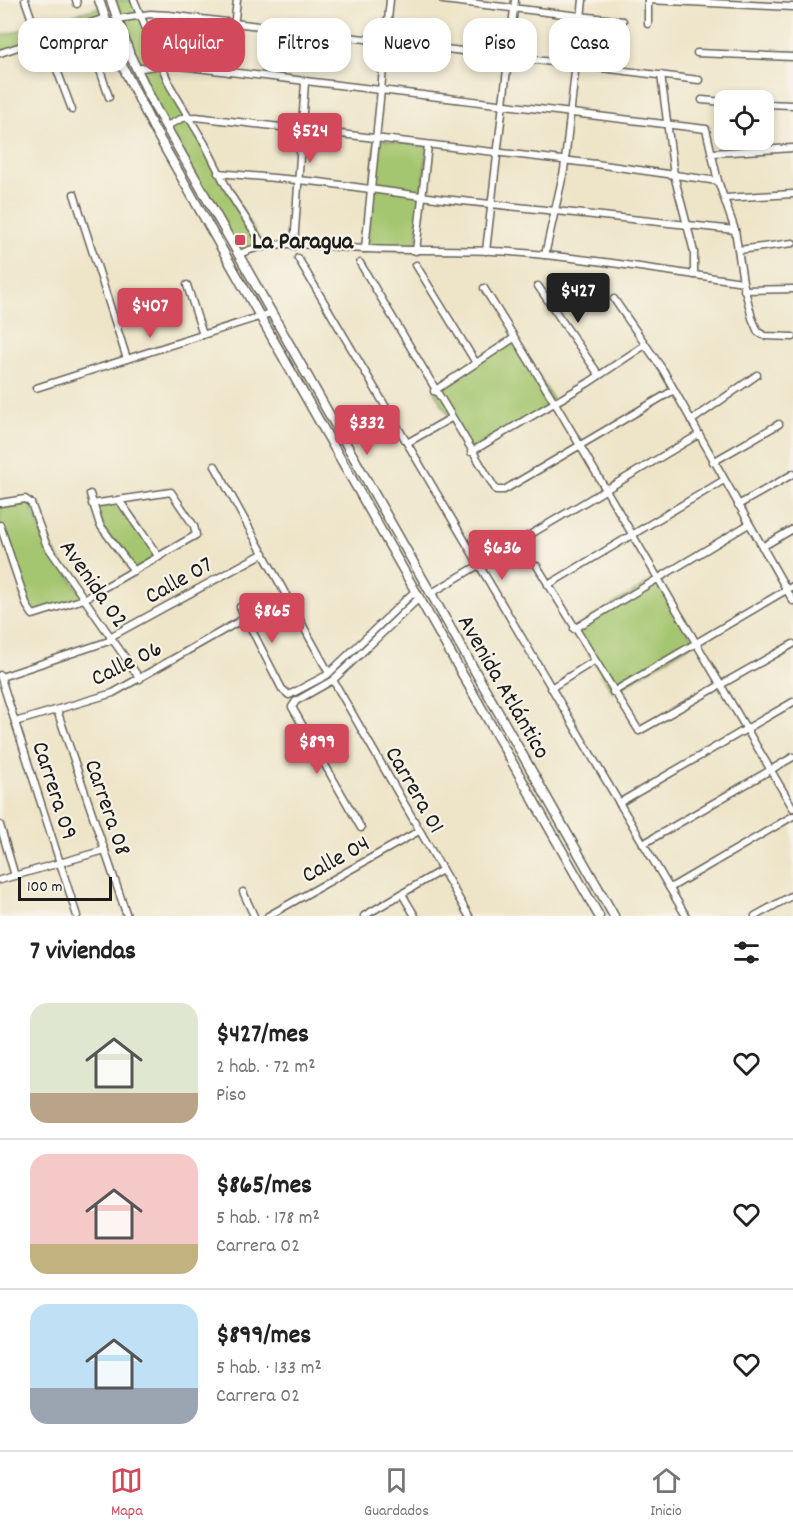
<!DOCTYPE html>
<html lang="es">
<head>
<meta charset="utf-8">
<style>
  :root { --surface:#fff; --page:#f6f6f6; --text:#222; --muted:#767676; --line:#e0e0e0; --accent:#d1495b }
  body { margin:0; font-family:Dekko,sans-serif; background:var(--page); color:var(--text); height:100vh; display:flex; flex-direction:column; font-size:22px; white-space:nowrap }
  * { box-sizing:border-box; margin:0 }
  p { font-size:20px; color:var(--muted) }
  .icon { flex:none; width:33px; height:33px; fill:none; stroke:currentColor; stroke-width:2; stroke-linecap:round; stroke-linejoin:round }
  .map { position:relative; height:916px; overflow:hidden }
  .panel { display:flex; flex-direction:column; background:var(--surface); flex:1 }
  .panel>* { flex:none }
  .guide { position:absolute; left:18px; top:18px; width:758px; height:54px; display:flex; gap:12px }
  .buttons { position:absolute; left:714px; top:90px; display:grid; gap:12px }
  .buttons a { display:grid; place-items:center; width:60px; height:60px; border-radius:12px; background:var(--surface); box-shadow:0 3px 9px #0003; font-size:30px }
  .scale { position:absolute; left:18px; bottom:15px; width:94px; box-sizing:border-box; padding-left:6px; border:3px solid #1c1c1c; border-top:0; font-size:16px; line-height:21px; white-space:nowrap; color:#1c1c1c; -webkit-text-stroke:4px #f7f3e8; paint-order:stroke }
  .price { position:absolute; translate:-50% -51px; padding:0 14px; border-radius:6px; background:var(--accent); color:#fff; font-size:20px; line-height:39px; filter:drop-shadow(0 2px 3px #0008) }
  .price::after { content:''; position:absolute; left:50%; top:36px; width:18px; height:14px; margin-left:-9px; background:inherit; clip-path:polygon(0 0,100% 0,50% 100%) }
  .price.current { background:#222; color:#fff }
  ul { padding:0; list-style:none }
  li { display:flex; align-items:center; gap:18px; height:150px; padding:0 30px }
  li+li { border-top:2px solid var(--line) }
  li span { display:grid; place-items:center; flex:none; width:168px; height:120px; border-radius:18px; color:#555 }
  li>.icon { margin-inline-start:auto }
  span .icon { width:72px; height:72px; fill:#fffc; stroke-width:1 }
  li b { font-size:26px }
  h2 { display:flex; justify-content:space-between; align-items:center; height:72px; padding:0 30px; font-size:26px }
  .chip { padding:0 21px; border-radius:18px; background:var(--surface); box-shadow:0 3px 9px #0003; font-size:21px; line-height:54px }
  .chip.current { background:var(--accent); color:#fff }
  .menu { display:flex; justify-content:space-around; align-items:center; height:84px; border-top:2px solid var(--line); background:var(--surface); font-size:16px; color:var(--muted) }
  .menu a { display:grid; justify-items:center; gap:3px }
  .menu .current { color:var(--accent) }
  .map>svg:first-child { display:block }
</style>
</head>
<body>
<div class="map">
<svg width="793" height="916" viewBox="0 0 793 916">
  <rect width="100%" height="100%" fill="#f7f3e8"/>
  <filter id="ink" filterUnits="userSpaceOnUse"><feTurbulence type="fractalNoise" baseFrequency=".0167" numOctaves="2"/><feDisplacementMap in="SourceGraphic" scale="12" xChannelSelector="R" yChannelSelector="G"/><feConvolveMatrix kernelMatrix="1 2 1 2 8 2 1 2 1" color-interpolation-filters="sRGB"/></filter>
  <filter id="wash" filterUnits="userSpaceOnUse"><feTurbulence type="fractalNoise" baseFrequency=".008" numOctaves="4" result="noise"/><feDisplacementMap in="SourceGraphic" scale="24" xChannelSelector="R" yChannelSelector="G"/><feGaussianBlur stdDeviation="1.35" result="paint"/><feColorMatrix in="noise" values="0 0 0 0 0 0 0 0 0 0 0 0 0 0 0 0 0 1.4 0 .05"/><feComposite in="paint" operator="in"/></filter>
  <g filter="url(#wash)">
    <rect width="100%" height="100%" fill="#eee5c9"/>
    <g fill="#a5c66f" stroke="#607146" stroke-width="1.5">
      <path d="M111,0H134C169,87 215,167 264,247L238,255L145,88Z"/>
      <path d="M101,7L105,18L0,53V36Z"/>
      <path d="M376,139L428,145L416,251L365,249Z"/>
      <path d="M514,338L555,403L471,452L434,391Z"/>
      <path d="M28,499L40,528L84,599L33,615L0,525V503Z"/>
      <path d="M119,500L159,557L134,571L106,533L92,504Z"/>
      <path d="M657,578L695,642L613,692L574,629Z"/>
    </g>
  </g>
  <g filter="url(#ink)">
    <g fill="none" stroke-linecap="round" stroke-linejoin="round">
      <defs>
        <g id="minor">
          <path d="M25,0L32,20"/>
          <path d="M76,0L77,4"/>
          <path d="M134,0L170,86L205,144L230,194L264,247"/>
          <path d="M443,0L623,21"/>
          <path d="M648,0L793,7"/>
          <path d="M117,19L150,14L169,15L699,80"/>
          <path d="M648,24V0"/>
          <path d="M85,25L109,97"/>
          <path d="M45,38L72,110"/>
          <path d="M0,53L105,18"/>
          <path d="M697,53L793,57"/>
          <path d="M136,69L160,65L180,66L706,129L718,181L735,230L743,282L752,318L758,332L765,336L793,337"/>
          <path d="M229,72L237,0"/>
          <path d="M661,75L674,175L694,252V275"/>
          <path d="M702,100L724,102"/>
          <path d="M764,104L793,105"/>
          <path d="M166,126L183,118L196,117L596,164L718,181"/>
          <path d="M713,153L793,148"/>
          <path d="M218,173L319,182L443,199L735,230"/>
          <path d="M74,194L127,359"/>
          <path d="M725,198L793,194"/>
          <path d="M294,246L305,82"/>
          <path d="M365,249L390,0"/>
          <path d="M739,250L793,243"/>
          <path d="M416,251L428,145"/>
          <path d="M486,251L515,0"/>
          <path d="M238,255C276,235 329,248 369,249C417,251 464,249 511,252C589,258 666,271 743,282"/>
          <path d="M545,255L564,170L583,0"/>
          <path d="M298,258L686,916"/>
          <path d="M360,263L496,490H504L674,390"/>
          <path d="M416,265L476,363"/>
          <path d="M187,285L203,335"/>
          <path d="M538,286L599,375"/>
          <path d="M484,288L555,403L793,808"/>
          <path d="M744,290L793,289"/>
          <path d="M614,299L663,370L793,601"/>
          <path d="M36,388L271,313"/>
          <path d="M434,391L514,338"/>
          <path d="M691,421L757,375"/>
          <path d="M407,443L451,418"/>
          <path d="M471,452L588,383L645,345"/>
          <path d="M713,462L779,424"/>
          <path d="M215,466L329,673"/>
          <path d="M90,494L100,525L134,571"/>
          <path d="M119,500L159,557"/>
          <path d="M0,503L25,499L31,503L46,544L140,679"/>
          <path d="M738,505L793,474"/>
          <path d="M0,525L27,606L33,615L84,599L196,535L194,526L171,492L92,504"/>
          <path d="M762,547L793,529"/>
          <path d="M537,566L639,731L793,644"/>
          <path d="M548,585L724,480"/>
          <path d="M430,594L698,435"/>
          <path d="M240,607L282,689L289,695L327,675L415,591"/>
          <path d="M574,629L749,524"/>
          <path d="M110,637L264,553"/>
          <path d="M0,675L77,916"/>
          <path d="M1,677L112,640"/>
          <path d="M333,680L469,916"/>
          <path d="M551,688L594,661"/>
          <path d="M613,692L793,586"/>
          <path d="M57,710L127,916"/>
          <path d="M15,722L113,693L245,618"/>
          <path d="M619,803L793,702"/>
          <path d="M0,825L15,876"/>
          <path d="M361,828L292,707L296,701L333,680L419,598"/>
          <path d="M643,844L793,757"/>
          <path d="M0,880L105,850"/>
          <path d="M670,888L793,816"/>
          <path d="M243,892L254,916"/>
          <path d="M402,894L415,916"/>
          <path d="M268,916L419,831"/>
          <path d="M364,916L442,870"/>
          <path d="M755,916L793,895"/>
        </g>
        <g id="tertiary">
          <path d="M99,0L120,61L153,127L599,916"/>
          <path d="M111,0L130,55L156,109L614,916"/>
        </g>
      </defs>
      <use href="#minor" stroke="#666259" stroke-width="9"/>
      <use href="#tertiary" stroke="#666259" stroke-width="11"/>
      <use href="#minor" stroke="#fff" stroke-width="6"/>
      <use href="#tertiary" stroke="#fff" stroke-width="8"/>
    </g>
  </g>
  <rect fill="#d1495b" stroke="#f7f3e8" stroke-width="2" x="234" y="234" width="12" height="12" rx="3"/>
  <g text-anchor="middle" stroke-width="4.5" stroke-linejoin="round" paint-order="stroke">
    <g font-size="24" font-weight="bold" fill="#1c1c1c" stroke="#f7f3e8" text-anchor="start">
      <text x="252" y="248">La Paragua</text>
    </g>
    <g font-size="24" fill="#1c1c1c" stroke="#f7f3e8">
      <text transform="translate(178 579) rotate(-29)" y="8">Calle 07</text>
      <text transform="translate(95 583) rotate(55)" y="8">Avenida 02</text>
      <text transform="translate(126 662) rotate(-26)" y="8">Calle 06</text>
      <text transform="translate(505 686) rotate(60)" y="8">Avenida Atlántico</text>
      <text transform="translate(416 789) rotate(60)" y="8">Carrera 01</text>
      <text transform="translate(56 790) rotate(72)" y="8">Carrera 09</text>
      <text transform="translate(109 807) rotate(71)" y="8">Carrera 08</text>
      <text transform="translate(335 858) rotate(-29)" y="8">Calle 04</text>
    </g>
  </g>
</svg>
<div class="buttons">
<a><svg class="icon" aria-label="locate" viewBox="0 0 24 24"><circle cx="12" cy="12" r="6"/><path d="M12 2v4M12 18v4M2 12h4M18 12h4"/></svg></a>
</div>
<div class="scale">100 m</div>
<b class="price" style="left:310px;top:164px">$524</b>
<b class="price current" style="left:578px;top:324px">$427</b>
<b class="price" style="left:150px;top:339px">$407</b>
<b class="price" style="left:367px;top:456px">$332</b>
<b class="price" style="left:502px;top:581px">$636</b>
<b class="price" style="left:272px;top:644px">$865</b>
<b class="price" style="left:317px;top:775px">$899</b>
<div class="guide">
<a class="chip">Comprar</a>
<a class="chip current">Alquilar</a>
<a class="chip">Filtros</a>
<a class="chip">Nuevo</a>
<a class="chip">Piso</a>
<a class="chip">Casa</a>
</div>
</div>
<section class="panel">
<h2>7 viviendas<svg class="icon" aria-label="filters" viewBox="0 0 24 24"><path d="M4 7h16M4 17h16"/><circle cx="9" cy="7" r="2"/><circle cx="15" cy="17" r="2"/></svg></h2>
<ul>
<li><span style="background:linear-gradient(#dfe7d0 75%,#b9a48a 0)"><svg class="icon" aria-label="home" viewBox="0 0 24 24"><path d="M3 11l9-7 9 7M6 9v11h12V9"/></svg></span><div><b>$427/mes</b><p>2 hab. · 72 m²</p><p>Piso</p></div><svg class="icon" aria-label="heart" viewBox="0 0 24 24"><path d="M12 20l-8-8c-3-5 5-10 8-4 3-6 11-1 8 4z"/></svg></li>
<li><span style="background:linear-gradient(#f6c9c9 75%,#c2b280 0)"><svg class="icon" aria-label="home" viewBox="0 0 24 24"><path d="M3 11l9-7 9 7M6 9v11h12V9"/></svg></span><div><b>$865/mes</b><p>5 hab. · 178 m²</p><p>Carrera 02</p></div><svg class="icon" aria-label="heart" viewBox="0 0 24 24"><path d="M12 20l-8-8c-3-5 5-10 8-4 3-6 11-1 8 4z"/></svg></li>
<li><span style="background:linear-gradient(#bfe0f5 70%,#9aa5b1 0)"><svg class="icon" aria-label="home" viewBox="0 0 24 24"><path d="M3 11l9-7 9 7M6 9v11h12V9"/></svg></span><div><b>$899/mes</b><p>5 hab. · 133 m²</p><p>Carrera 02</p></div><svg class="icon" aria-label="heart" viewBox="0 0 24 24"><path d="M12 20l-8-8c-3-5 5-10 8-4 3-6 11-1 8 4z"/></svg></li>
</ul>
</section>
<nav class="menu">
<a class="current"><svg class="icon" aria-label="map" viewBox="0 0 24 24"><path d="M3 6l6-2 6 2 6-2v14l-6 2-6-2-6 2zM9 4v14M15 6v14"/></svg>Mapa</a>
<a><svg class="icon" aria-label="saved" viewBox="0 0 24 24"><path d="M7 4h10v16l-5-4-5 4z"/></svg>Guardados</a>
<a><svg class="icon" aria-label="home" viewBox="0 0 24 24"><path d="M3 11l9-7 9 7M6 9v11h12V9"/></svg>Inicio</a>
</nav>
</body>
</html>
